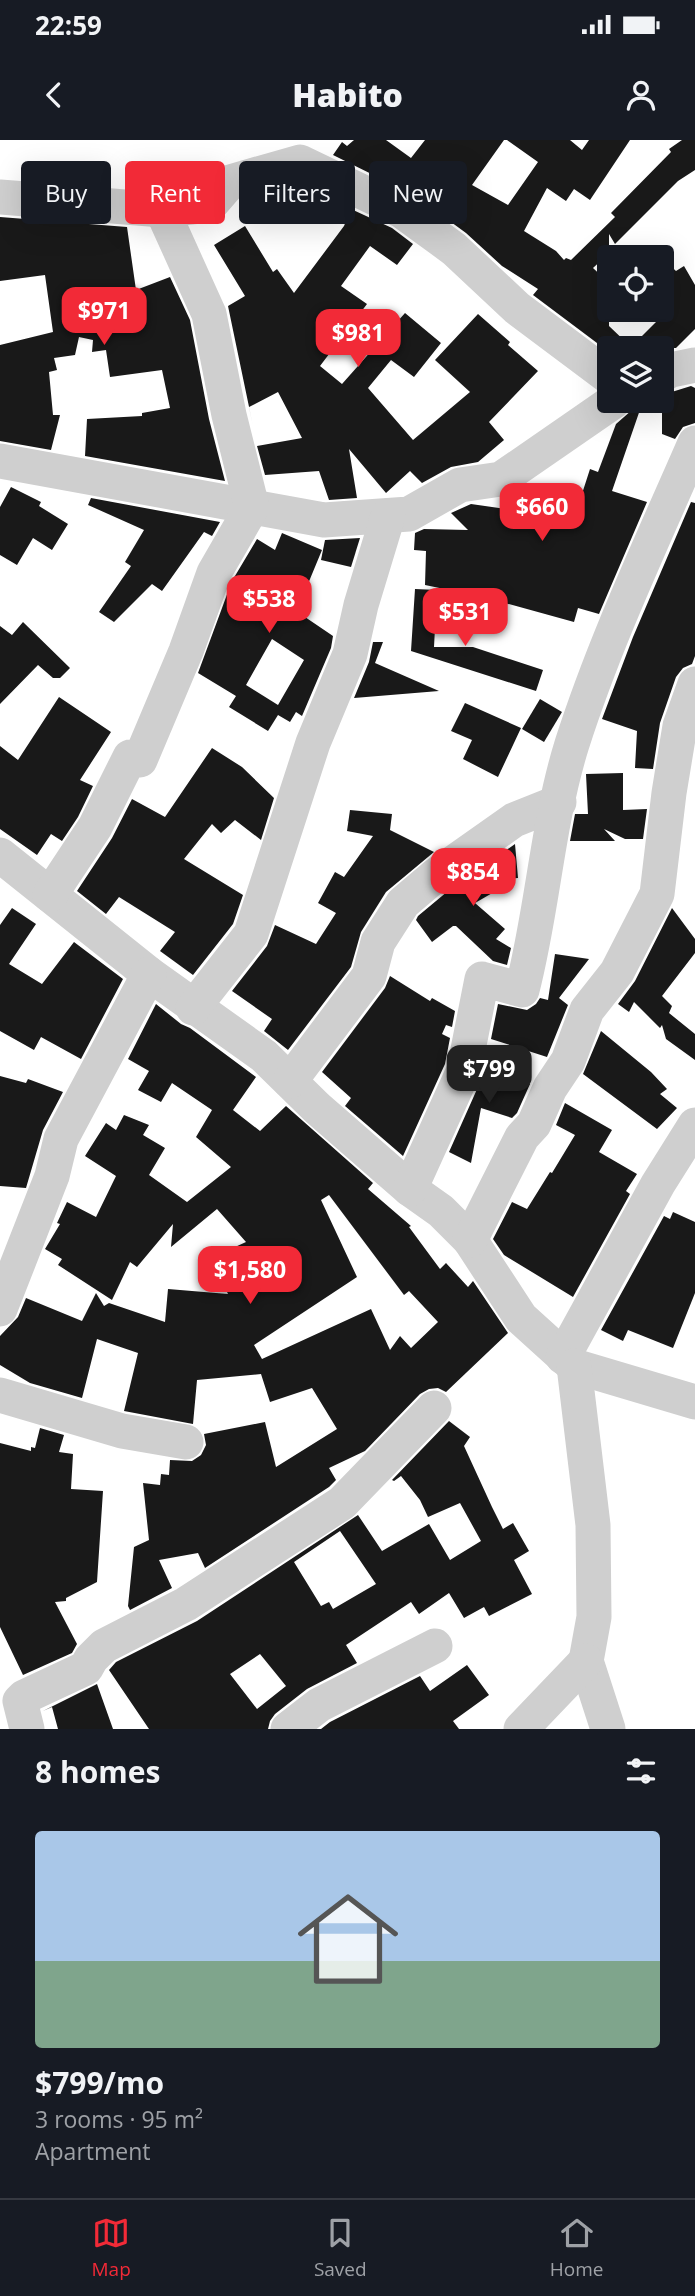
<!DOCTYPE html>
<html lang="en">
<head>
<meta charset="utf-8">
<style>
  :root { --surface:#171b24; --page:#242831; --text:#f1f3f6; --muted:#9ea1a6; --line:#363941; --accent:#f22a37 }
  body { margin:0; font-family:"Open Sans",sans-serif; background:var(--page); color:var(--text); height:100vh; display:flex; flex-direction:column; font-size:26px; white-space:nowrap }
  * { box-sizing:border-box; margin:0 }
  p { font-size:23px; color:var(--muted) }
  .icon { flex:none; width:38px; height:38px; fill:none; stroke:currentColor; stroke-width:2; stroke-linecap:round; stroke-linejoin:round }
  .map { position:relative; height:1589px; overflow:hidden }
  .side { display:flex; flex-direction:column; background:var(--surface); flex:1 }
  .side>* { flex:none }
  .top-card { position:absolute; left:21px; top:21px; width:654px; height:63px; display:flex; gap:14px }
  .fabs { position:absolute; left:597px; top:105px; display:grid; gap:14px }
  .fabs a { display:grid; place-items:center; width:77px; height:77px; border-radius:7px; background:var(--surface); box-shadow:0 7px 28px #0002; font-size:35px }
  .price { position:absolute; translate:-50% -60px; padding:0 16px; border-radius:14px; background:var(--accent); color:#fff; font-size:23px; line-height:46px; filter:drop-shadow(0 2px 4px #0008) }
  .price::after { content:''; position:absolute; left:50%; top:42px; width:21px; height:16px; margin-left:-10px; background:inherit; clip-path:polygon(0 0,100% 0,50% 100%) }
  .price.current { background:#222; color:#fff }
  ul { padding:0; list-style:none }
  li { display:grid; align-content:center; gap:14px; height:371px; padding:0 35px }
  li span { display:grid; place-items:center; height:217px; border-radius:7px; color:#555 }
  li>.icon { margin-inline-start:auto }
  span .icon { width:126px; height:126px; fill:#fffc; stroke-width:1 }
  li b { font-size:30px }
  h2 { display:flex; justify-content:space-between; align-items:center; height:84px; padding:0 35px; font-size:30px }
  .chip { padding:0 24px; border-radius:7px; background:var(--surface); box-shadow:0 7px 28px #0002; font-size:24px; line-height:63px }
  .chip.current { background:var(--accent); color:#fff }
  .status { display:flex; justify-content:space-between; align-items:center; height:49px; padding:0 35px; background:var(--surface); direction:ltr }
  .status svg { height:19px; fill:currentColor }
  header { display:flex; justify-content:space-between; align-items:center; height:91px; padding:0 35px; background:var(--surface); font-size:32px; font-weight:800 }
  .tab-bar { display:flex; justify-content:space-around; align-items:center; height:98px; border-top:2px solid var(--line); background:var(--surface); font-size:19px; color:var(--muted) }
  .tab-bar a { display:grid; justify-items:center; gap:4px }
  .tab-bar .current { color:var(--accent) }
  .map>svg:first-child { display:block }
</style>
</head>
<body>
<div class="status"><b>22:59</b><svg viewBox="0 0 49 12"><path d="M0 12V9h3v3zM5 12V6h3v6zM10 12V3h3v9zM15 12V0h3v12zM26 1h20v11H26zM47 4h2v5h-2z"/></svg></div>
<header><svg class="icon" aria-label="back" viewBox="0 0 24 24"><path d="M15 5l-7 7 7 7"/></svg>Habito<svg class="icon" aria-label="person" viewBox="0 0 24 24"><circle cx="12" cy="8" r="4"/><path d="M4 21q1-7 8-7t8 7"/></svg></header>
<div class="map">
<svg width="695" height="1589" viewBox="0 0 695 1589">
  <rect width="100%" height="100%" fill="#fff"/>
  <g fill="#191919" fill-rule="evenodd">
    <path d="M354,0H386L411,18L425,0H504L472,45L508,65L538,22L507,0H570L582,10L589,0H630L590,60L574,49L566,61L547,48L524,91L556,111L564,120L566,118L571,120L615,77L611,73L671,12L669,9L682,0H695V30L678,41L615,104L609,94V113L593,128L609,143V186L631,207L658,180L653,170H662V118L676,131L684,126L695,145V189L676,208H609V212L533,155L538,149L502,126L466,93L414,55L333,15L342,2L347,6Z"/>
    <path d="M351,69L392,88L413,104L397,125L370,106L341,146L367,164L320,226L342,244L405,173L441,203L414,237L391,220L368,248L413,300L470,252L435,220L478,174L510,202L508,205L538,231L489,282L504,300L478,322L451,327L422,343L410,331L386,353L349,309L357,358L329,360L319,331L265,335L257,306L302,298L278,252L249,267L253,286L228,166L245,156L214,105L245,86L273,132L277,129L294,153L344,86Z"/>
    <path d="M0,77L127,87L136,150L170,137L190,180L209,279L225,341L85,316L87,279L142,276V273L170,268L162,230L110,237L106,210L92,212L93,200L79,197L75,215L54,218L57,230L49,232L53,275H60L51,310L0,301V205L53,192L45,135L0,141Z"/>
    <path d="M691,246L695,248V283L683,287L675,299L662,294V255Z"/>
    <path d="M634,261H643L612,351L647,362L599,474L578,468L574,482L483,457L425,445L426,411L414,410L415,393L424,389L468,390L451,373L471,364L506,369L509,357L519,351L580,360L590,329L598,332L616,284L632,270Z"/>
    <path d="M11,347L41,362L39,366L68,384L52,410L33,398L17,425L0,415V367Z"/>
    <path d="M91,358L220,382L212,396L204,392L162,451L152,444L114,482L99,472L131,426L125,422L144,390L88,365Z"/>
    <path d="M691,362L695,363V516L692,524L683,528L676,537L660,583L653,629L635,628L637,591L602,579L633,497Z"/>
    <path d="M282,393L322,410L298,468L308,473L305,477L333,496L331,508L302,576L296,572L290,582L278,575L268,591L229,567L236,556L198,533L232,441L257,399L275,410ZM272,499L304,520L278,565L246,545Z"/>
    <path d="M360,398L351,427L321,420L325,400Z"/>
    <path d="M415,449L437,450L434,507H473L543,530L536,551L411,511Z"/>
    <path d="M23,482L70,528L60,538H53L38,525L0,564V486L12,495Z"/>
    <path d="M373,502H383L375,523L439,551L354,558L369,522Z"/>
    <path d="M59,557L111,592L80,640L93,646L78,677L62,701L51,694L37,715L0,689V606L18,620Z"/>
    <path d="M540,559L562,572L544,602L522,589Z"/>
    <path d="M465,563L521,588L498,637L463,619L472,600L451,591Z"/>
    <path d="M212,608L242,627L274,658L261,700L235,680L221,693L212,684L184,719L243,755L233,784L193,835L160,811L175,792L119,757L106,774L77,751L112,698L132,659L165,677Z"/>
    <path d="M623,633V670L647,669L643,699H625L604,689L615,701H570L575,674H588L586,634Z"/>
    <path d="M350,670L392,674L390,690L434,712L386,752L361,792L351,827L288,910L264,891L272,879L232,851L267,806L275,785L316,804L336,773L318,763L335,732L344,737L373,696L347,691Z"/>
    <path d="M515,704L518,738L487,740L494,752L475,763L505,789L496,799L511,808L507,825L493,821L456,786H453L432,802L416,780L418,776L448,751Z"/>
    <path d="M12,768L36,784L9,824L42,844L74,802L123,839L81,919L41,897L34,910L0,891V785Z"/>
    <path d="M672,768L695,799V813L662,856L672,866L669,873L695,894V920L666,899L662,885L660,888L634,862L629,872L618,864L635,841Z"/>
    <path d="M555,814L589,819L559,858L568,865L547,917L491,899L498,864L527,870L536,864L540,858L548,860Z"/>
    <path d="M390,836L430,861L432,858L455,871L452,887L446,885L442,894L450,898L445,924L403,1016L345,966L351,958L322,932L385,848Z"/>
    <path d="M156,864L181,884L190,888L256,937L233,970L260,991L286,966L373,1043L368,1049L411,1086L409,1087L440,1129L446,1123L468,1147L473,1141L508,1193L446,1252L438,1248L429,1249L420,1254L365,1311L329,1328L336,1340L329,1347L205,1428L198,1413L159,1420L172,1448L130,1470L128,1466L134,1407L149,1400L143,1343L160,1345L161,1334L169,1335L170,1320L192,1321L201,1315L206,1305L204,1294L265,1282L276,1327L337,1289L312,1248L270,1262L261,1234L197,1240L193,1284L124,1271L138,1213L97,1199L82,1258L30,1243L0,1225V1196L18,1177L26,1158L82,1181L96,1153L104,1166L109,1163L165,1182L168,1149L228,1154L211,1118L246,1102L217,1069L171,1107L173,1084L137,1127L130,1122L112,1160L58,1125L62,1119L45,1109L60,1084L57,1083L67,1062L96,1077L116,1036L85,1016L106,983L116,990L124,975L149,985L143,995L165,1008L149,1035L187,1062L231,1027L196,997L212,970L172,943L161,962L138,950L149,931L128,919ZM329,1055L404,1155L409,1151L438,1182L411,1208L400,1196L390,1210L371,1169L262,1219L254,1205L357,1137L321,1060Z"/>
    <path d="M601,891L651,932L667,949L660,954L677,968L657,989L583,934Z"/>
    <path d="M487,919L530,944L517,973L512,978L481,968L471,1023L449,1012L482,938Z"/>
    <path d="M0,936L26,943L28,939L63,952L43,990L26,1048L0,1046Z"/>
    <path d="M565,963L612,990L599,1012L637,1034L626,1051L630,1054L573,1157L504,1115L493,1099L512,1062L527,1069L550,1032L552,1033L575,995L556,985Z"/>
    <path d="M673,1072L695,1082V1153L673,1208L628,1190L623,1201L601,1190L664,1076L670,1079Z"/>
    <path d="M449,1281L470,1297L464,1306L492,1367L503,1389L513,1383L529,1411L514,1420L532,1454L489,1476L484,1467L464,1478L449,1453L419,1474L411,1462L346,1505L357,1523L307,1549L275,1574L270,1581L268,1589H149L109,1530L116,1522L197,1481L358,1375L382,1411L429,1384L450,1420L481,1401L460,1363L428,1377L420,1360L401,1336L394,1341L392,1340ZM340,1391L376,1444L333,1469L329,1462L321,1466L294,1422ZM260,1514L286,1546L257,1569L230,1534Z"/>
    <path d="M40,1288L64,1295L59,1312L73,1314L71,1349L103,1351L97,1442L66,1458V1461L55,1462L77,1504L72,1513L23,1535L0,1487V1303L31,1311V1307L35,1308Z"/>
    <path d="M467,1525L489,1555L453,1581L459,1589H321L330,1582L420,1536L430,1551Z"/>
    <path d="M97,1544L113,1589H58L52,1567L43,1571Z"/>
  </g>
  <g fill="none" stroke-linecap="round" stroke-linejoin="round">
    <g stroke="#cfcfcf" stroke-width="35">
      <path d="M0,57L162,70L210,65L230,42L300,22L402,71L454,109L517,168L609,237"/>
      <path d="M662,235L671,230L695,225"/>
      <path d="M0,321L324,380L409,374L460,345L501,339L614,261"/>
      <path d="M0,715L149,834L264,916L317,968L410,1049L441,1071L470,1100L521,1178L574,1226L695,1262"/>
      <path d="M50,755L95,687L130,617L140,620L186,511L214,433L252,367L229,275L209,174L162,70"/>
      <path d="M193,868L251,794L313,603L350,514L361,465L388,376"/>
      <path d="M290,941L369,836L378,802L403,763L436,735L514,680L559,662"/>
      <path d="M410,1049L464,930L482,839L522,850C543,769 547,684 572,604C605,501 652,402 695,303"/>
      <path d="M470,1100L522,997L534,984L550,948L568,921L587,870L617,832L657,754L669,653L680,586L695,544"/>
      <path d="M0,1169L52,1036L61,999L149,834"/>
      <path d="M563,1217L658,1044L695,985"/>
      <path d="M574,1226L593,1385L594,1477L586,1521L608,1589"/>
      <path d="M0,1255L122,1291L186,1302"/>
      <path d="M27,1589L20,1561L24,1557L86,1528L91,1519L104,1506L186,1464L342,1363L434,1268"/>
      <path d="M288,1589L319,1565L435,1506"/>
      <path d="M521,1589L586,1521"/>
    </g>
  </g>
</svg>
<div class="fabs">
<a><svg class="icon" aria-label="locate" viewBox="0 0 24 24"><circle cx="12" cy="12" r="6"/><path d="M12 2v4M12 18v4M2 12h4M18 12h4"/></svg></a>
<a><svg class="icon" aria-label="layers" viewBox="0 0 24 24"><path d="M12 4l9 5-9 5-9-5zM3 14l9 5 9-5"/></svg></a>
</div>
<b class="price" style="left:104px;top:207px">$971</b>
<b class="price" style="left:358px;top:229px">$981</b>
<b class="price" style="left:542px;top:403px">$660</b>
<b class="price" style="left:269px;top:495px">$538</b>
<b class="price" style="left:465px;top:508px">$531</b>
<b class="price" style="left:473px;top:768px">$854</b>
<b class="price current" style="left:489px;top:965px">$799</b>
<b class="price" style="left:250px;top:1166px">$1,580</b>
<div class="top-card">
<a class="chip">Buy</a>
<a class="chip current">Rent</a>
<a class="chip">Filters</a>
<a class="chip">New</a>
</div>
</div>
<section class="side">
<h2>8 homes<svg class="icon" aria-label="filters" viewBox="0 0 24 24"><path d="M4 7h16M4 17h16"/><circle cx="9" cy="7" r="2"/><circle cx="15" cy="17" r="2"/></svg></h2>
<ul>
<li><span style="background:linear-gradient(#a9c7e8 60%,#7fa58c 0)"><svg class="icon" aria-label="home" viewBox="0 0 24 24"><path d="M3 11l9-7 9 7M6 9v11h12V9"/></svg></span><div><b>$799/mo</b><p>3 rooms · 95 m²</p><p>Apartment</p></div></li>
</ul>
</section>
<nav class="tab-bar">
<a class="current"><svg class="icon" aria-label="map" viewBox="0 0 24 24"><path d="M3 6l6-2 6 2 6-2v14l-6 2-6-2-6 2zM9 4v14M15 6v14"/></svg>Map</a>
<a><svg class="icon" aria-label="saved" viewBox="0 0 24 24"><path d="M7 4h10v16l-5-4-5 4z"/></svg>Saved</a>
<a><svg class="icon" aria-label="home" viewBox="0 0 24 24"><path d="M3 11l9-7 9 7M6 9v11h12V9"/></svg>Home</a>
</nav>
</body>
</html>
